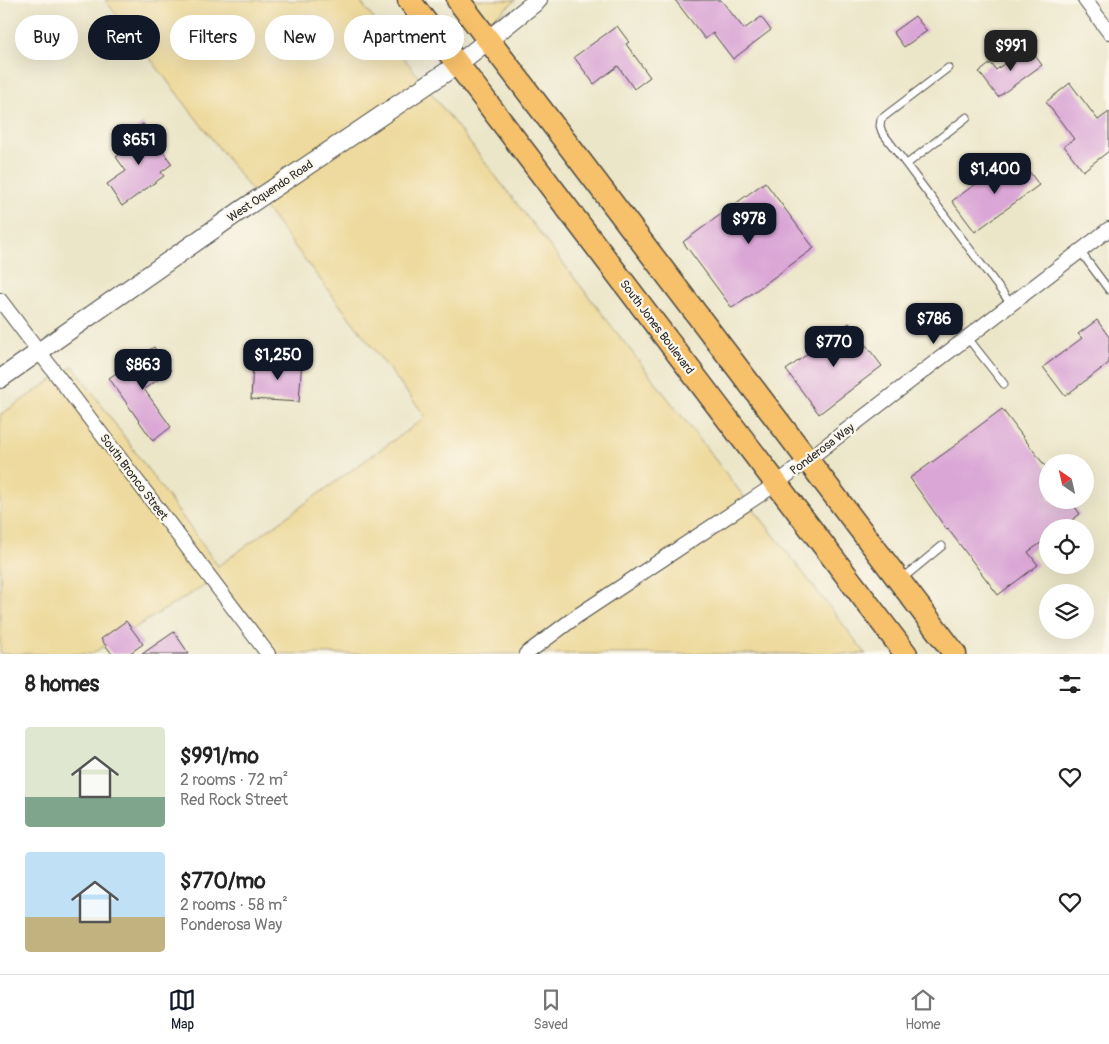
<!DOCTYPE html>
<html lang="en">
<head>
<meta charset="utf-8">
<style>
  :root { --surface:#fff; --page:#f6f6f6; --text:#222; --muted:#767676; --line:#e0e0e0; --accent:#111827 }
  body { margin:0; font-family:Pangolin,sans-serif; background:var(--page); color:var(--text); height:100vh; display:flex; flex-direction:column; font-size:19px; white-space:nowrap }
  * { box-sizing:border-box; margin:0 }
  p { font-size:16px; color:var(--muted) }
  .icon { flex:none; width:28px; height:28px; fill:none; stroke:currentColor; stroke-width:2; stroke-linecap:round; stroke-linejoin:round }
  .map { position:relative; height:654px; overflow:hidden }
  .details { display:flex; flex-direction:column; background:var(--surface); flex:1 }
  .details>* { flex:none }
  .hud { position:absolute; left:15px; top:15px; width:500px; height:45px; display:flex; gap:10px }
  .needle { width:32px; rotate:326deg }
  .tools { position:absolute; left:1039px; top:454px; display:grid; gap:10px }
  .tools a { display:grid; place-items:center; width:55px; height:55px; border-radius:50%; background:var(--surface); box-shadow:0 5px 20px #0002; font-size:25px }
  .price { position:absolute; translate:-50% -42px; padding:0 11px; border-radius:10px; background:var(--accent); color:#fff; font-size:16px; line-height:32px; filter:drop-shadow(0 1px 2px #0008) }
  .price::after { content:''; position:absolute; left:50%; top:30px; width:15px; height:11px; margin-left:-8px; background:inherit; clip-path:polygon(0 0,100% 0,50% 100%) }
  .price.on { background:#222; color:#fff }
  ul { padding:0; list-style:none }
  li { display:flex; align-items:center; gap:15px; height:125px; padding:0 25px }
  li span { display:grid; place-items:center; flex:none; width:140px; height:100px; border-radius:5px; color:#555 }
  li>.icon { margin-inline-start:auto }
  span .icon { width:60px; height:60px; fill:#fffc; stroke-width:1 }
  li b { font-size:21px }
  h2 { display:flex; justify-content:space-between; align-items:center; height:60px; padding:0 25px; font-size:21px }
  .tag { padding:0 18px; border-radius:22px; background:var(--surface); box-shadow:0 5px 20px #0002; font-size:18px; line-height:45px }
  .tag.on { background:var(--accent); color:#fff }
  .menu { display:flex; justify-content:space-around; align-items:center; height:70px; border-top:1px solid var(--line); background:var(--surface); font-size:14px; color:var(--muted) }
  .menu a { display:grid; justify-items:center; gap:2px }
  .menu .on { color:var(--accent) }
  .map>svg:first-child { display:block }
</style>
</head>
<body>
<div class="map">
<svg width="1109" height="654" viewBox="0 0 1109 654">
  <rect width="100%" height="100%" fill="#fbf7ec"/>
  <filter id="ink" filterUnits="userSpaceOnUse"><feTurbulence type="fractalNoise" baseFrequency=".02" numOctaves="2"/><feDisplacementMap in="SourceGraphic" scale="10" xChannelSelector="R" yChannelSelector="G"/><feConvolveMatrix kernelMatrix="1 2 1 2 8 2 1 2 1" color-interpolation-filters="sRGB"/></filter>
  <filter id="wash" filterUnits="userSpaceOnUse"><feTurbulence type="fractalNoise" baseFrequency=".0096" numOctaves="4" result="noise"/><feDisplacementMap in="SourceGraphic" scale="20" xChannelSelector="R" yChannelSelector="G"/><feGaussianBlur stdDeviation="1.12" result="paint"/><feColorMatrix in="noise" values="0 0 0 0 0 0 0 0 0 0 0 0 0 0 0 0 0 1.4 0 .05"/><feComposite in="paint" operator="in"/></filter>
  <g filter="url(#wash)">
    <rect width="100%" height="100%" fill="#ece6c9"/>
    <g fill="#eeda9e" stroke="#8c8264">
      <path d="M105,0H359L866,654H270L212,581L91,654H0V415L73,366L218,566L426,417Z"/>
      <path d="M468,0H516L486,24Z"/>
    </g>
    <g id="blocks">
      <g fill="#daa6d6">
        <path d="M675,0H721L744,29L761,17L771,30L733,59L713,33L705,39Z"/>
        <path d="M915,16L927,31L904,47L893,32Z"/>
        <path d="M617,26L629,42L626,44L650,77L634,89L618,66L594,84L574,57Z"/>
        <path d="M1028,46L1042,65L998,97L979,72L991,63L996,70Z"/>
        <path d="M1070,83L1098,120L1109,112V151L1083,171L1064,146L1074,139L1046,102Z"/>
        <path d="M143,124L172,164L161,172L164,176L122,206L107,184L126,171L116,157L131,147L125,137Z"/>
        <path d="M1021,160L1039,185L975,232L952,201L1002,165L1006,171Z"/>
        <path d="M765,182L814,248L732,308L683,242Z"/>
        <path d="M1097,320L1109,337V363L1065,396L1043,367L1082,338L1078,334Z"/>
        <path d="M849,323L882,366L819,414L786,370Z"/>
        <path d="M154,347L171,371L144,389L171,427L153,441L109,378Z"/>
        <path d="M277,357L302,359L299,402L251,399L253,364L277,365Z"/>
        <path d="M1002,409L1048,470V500H1070L1080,514L1061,528H1048V538L1028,552L1038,565L998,595L948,529L947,530L910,478L960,442L959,441Z"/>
        <path d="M126,621L143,644L129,654H112L101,639Z"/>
        <path d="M174,632L189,654H142Z"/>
      </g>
    </g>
  </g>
  <g filter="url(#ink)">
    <use href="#blocks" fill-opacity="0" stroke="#484743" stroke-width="1"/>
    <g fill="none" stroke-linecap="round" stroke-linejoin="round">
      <defs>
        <g id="service">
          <path d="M948,68L881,119L880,126L882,132L1011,304"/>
          <path d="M907,164L967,117"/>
          <path d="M1080,251L1109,290"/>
          <path d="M967,337L1004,384"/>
          <path d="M902,579L942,546"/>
        </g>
        <g id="minor">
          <path d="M1085,0L1109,32"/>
          <path d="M0,300L268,654"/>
          <path d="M526,654L577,616L776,484L1109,229"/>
        </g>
        <path id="tertiary" d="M0,379L240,211L458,64L538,0"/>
        <g id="primary">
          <path d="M409,0L906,654"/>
          <path d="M458,0L955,654"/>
        </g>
      </defs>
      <use href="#service" stroke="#484743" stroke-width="9"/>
      <use href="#minor" stroke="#484743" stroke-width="16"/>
      <use href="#tertiary" stroke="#484743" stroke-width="20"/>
      <use href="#primary" stroke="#484743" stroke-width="25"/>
      <use href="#service" stroke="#fff" stroke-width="7"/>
      <use href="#minor" stroke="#fff" stroke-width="14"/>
      <use href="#tertiary" stroke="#fff" stroke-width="18"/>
      <use href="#primary" stroke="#f7c06b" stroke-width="22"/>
    </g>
  </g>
  <g text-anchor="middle" stroke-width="4.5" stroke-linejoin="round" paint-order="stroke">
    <g font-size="12" fill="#2b2b2b" stroke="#fbf7ec">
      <text transform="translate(270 191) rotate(-34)" y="4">West Oquendo Road</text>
      <text transform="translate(657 327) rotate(53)" y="4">South Jones Boulevard</text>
      <text transform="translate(822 449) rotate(-37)" y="4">Ponderosa Way</text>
      <text transform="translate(134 477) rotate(53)" y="4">South Bronco Street</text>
    </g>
  </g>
</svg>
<div class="tools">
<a><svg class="needle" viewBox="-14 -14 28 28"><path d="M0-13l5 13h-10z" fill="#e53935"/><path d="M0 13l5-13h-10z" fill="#767676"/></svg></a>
<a><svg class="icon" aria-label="locate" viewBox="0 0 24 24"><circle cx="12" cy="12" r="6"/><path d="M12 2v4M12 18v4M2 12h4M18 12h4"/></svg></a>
<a><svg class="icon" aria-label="layers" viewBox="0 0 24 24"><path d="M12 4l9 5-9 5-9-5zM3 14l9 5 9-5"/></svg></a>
</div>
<b class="price on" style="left:1011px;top:72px">$991</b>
<b class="price" style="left:139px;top:166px">$651</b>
<b class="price" style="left:995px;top:195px">$1,400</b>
<b class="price" style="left:749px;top:245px">$978</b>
<b class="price" style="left:934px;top:345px">$786</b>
<b class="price" style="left:834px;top:368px">$770</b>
<b class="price" style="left:278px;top:381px">$1,250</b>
<b class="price" style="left:143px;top:391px">$863</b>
<div class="hud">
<a class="tag">Buy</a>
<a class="tag on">Rent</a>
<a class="tag">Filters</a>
<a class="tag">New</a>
<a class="tag">Apartment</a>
</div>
</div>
<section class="details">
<h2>8 homes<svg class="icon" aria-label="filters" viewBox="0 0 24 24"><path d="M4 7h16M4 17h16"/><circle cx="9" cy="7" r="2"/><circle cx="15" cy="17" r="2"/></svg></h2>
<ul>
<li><span style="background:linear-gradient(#dfe7d0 70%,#7fa58c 0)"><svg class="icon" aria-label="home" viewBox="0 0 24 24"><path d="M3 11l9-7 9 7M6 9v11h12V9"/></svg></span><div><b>$991/mo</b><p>2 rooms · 72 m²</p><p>Red Rock Street</p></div><svg class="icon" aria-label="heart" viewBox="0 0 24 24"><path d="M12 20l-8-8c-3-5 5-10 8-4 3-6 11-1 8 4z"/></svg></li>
<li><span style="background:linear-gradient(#bfe0f5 65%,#c2b280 0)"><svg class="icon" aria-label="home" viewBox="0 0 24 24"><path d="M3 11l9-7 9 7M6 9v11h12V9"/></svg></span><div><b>$770/mo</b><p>2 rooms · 58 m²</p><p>Ponderosa Way</p></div><svg class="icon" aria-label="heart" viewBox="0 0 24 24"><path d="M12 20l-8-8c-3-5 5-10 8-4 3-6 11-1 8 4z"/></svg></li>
</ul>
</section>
<nav class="menu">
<a class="on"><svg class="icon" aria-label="map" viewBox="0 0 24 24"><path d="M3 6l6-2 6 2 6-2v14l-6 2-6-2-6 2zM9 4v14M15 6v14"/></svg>Map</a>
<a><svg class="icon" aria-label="saved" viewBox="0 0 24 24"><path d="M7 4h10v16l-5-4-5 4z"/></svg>Saved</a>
<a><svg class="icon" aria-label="home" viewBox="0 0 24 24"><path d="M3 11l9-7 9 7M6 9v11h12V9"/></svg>Home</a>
</nav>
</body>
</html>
